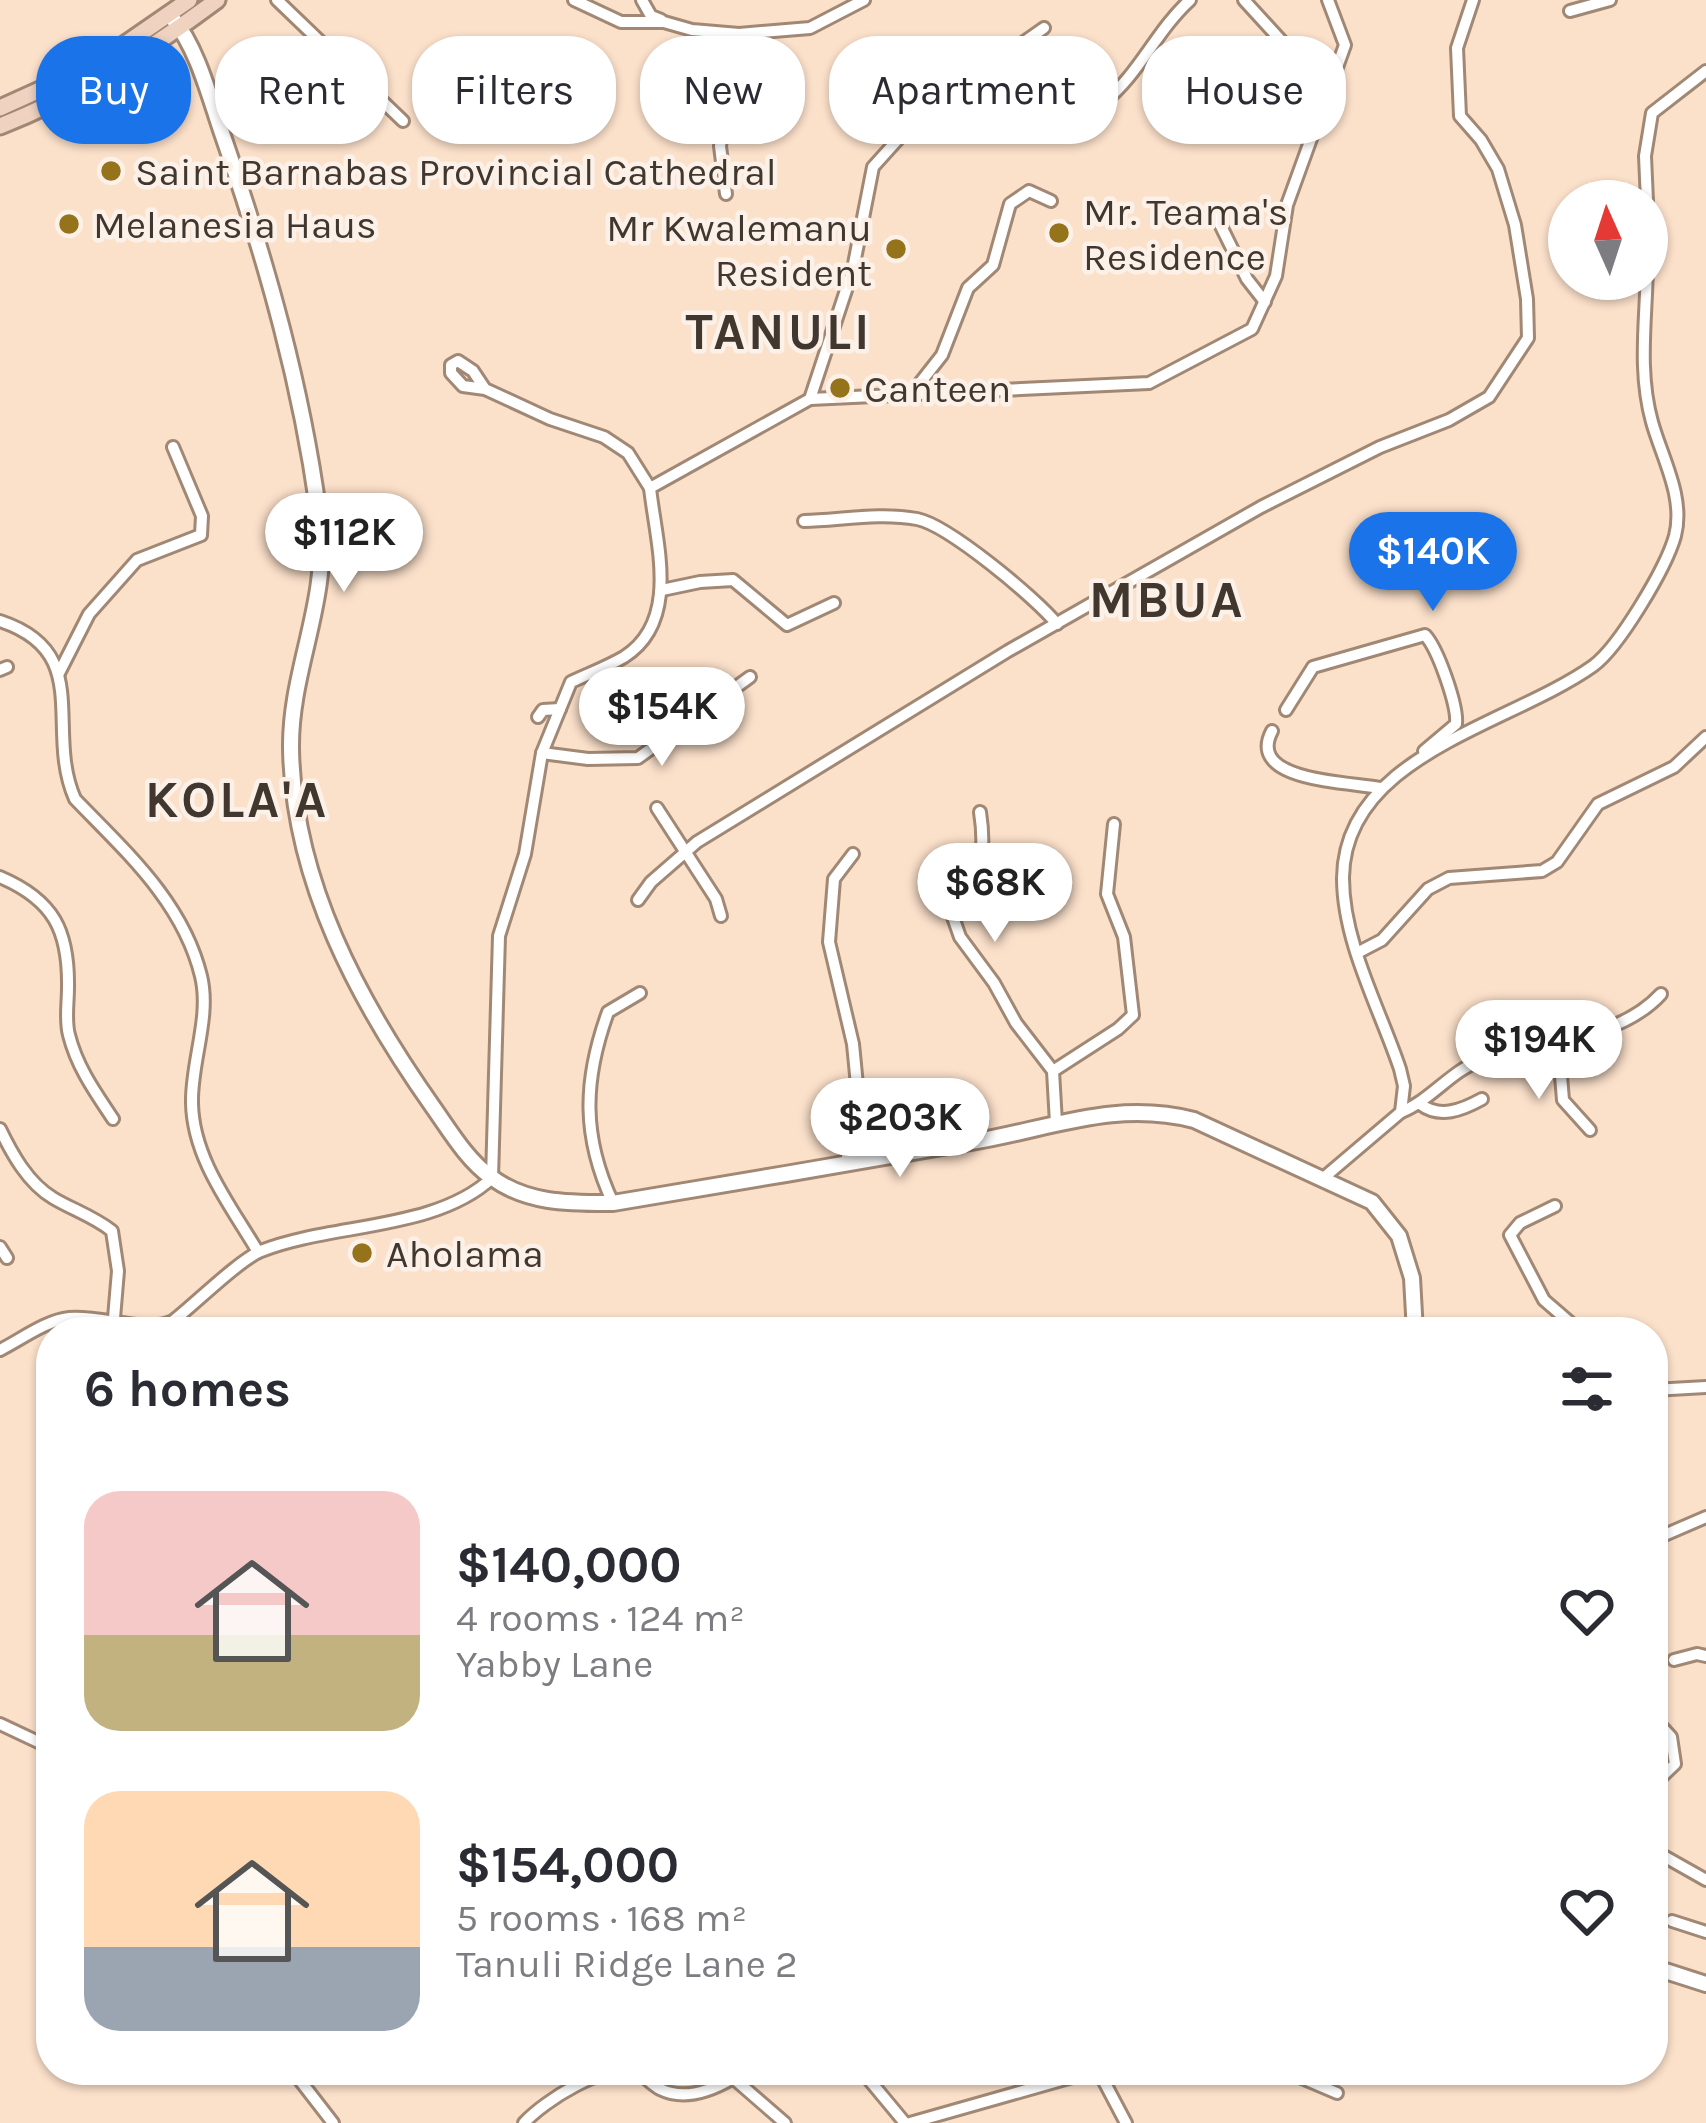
<!DOCTYPE html>
<html lang="en">
<head>
<meta charset="utf-8">
<style>
  :root { --surface:#fff; --page:#f7f7f7; --text:#2b2b33; --muted:#7c7c81; --accent:#1a73e8 }
  body { margin:0; font-family:Karla,sans-serif; background:var(--page); color:var(--text); height:100vh; display:flex; flex-direction:column; font-size:45px; white-space:nowrap }
  * { box-sizing:border-box; margin:0 }
  p { font-size:39px; color:var(--muted) }
  .icon { flex:none; width:66px; height:66px; fill:none; stroke:currentColor; stroke-width:2; stroke-linecap:round; stroke-linejoin:round }
  .map { position:relative; flex:1; overflow:hidden }
  .details { position:absolute; left:36px; top:1317px; width:1632px; height:768px; display:flex; flex-direction:column; background:var(--surface); border-radius:48px; box-shadow:0 3px 9px #0004 }
  .details>* { flex:none }
  .banner { position:absolute; left:36px; top:36px; width:1635px; height:108px; display:flex; gap:24px }
  .needle { width:78px; rotate:357deg }
  .controls { position:absolute; left:1548px; top:180px; display:grid; gap:24px }
  .controls a { display:grid; place-items:center; width:120px; height:120px; border-radius:50%; background:var(--surface); box-shadow:0 3px 9px #0004; font-size:60px }
  .price { position:absolute; translate:-50% -102px; padding:0 27px; border-radius:42px; background:#fff; color:#222; font-size:39px; line-height:78px; filter:drop-shadow(0 3px 6px #0008) }
  .price::after { content:''; position:absolute; left:50%; top:72px; width:36px; height:27px; margin-left:-18px; background:inherit; clip-path:polygon(0 0,100% 0,50% 100%) }
  .price.active { background:var(--accent); color:#fff }
  ul { padding:0; list-style:none }
  li { display:flex; align-items:center; gap:36px; height:300px; padding:0 48px }
  li span { display:grid; place-items:center; flex:none; width:336px; height:240px; border-radius:36px; color:#555 }
  li>.icon { margin-inline-start:auto }
  span .icon { width:144px; height:144px; fill:#fffc; stroke-width:1 }
  li b { font-size:51px }
  h2 { display:flex; justify-content:space-between; align-items:center; height:144px; padding:0 48px; font-size:51px }
  .tag { padding:0 42px; border-radius:48px; background:var(--surface); box-shadow:0 3px 9px #0004; font-size:42px; line-height:108px }
  .tag.active { background:var(--accent); color:#fff }
  .map>svg:first-child { display:block }
</style>
</head>
<body>
<div class="map">
<svg width="1706" height="2123" viewBox="0 0 1706 2123">
  <rect width="100%" height="100%" fill="#fbe0ca"/>
  <g fill="none" stroke-linecap="round" stroke-linejoin="round">
    <defs>
      <g id="minor">
        <path d="M277,0L403,121"/>
        <path d="M574,0L621,22H664L692,30L739,34L810,28L864,0"/>
        <path d="M642,0L651,16L661,20"/>
        <path d="M1244,0L1286,46"/>
        <path d="M1570,11L1610,0"/>
        <path d="M1104,102C1140,73 1156,31 1190,0"/>
        <path d="M726,194L720,146L724,123L741,95L746,69L739,34"/>
        <path d="M1647,201L1645,156L1652,113L1706,71"/>
        <path d="M1216,216L1247,279L1265,302"/>
        <path d="M485,389L463,386L451,373V365L458,361L473,371L485,389L550,419L604,437L628,453L650,488"/>
        <path d="M909,397L942,355L968,288L993,265L1010,204L1029,191L1051,201"/>
        <path d="M810,399L853,269L873,167L919,116L1044,28"/>
        <path d="M804,521C841,520 880,512 917,519C948,525 1036,598 1057,624"/>
        <path d="M662,590L700,582L733,580L787,625L834,603"/>
        <path d="M0,621C95,652 44,729 75,799C126,852 183,902 201,976C211,1017 191,1062 192,1103C193,1159 231,1206 258,1252"/>
        <path d="M0,670L7,667"/>
        <path d="M59,673L89,614L137,560L201,535L202,516L173,447"/>
        <path d="M1286,710L1313,667L1425,635C1438,649 1458,706 1456,724L1424,751"/>
        <path d="M538,717L543,710L560,709"/>
        <path d="M1272,731C1245,782 1351,782 1380,788"/>
        <path d="M542,753L588,759L638,758L750,677"/>
        <path d="M657,808L716,899L721,916"/>
        <path d="M980,812C986,850 981,889 953,917L960,937L994,983L1016,1023L1053,1071"/>
        <path d="M0,877C54,900 69,931 68,988C68,1003 65,1021 69,1035C77,1067 95,1092 113,1119"/>
        <path d="M638,900L651,882L697,842L1008,651L1261,507L1380,447L1449,420L1489,397L1528,338L1527,299L1515,225L1498,169L1481,140L1460,116L1457,48L1473,0"/>
        <path d="M1359,952L1382,940L1428,889L1449,878L1542,871L1557,862L1598,804L1674,767L1706,737"/>
        <path d="M1558,1040L1563,1100L1590,1130"/>
        <path d="M1420,1104C1440,1119 1462,1110 1482,1099"/>
        <path d="M1401,1112C1431,1100 1450,1072 1479,1061C1538,1039 1616,1043 1661,994"/>
        <path d="M1056,1123L1053,1071L1118,1029L1133,1015L1124,937L1107,894L1114,824"/>
        <path d="M0,1129C12,1154 28,1183 53,1198C73,1210 93,1216 112,1231L118,1271L114,1318"/>
        <path d="M846,1165L857,1085L853,1044L829,942L834,879L853,854"/>
        <path d="M1321,1180L1401,1112L1404,1086L1400,1069C1380,1009 1343,943 1343,878C1344,755 1510,725 1593,666C1619,647 1666,568 1675,536C1685,497 1662,458 1652,422C1637,368 1647,315 1647,260"/>
        <path d="M613,1203C582,1137 583,1081 608,1012L640,993"/>
        <path d="M1555,1206L1520,1223L1510,1235L1544,1300L1581,1332"/>
        <path d="M0,1247L7,1258"/>
        <path d="M0,1350C20,1340 47,1320 69,1318C103,1315 145,1334 173,1321C195,1304 238,1261 261,1251C331,1223 435,1231 492,1178L499,936L525,854L542,753L571,682C588,674 607,667 624,657C681,621 656,543 650,488L810,399L1149,383L1252,329L1276,276L1287,205L1345,45L1328,0"/>
        <path d="M1653,1390L1706,1387"/>
        <path d="M1653,1540L1706,1517"/>
        <path d="M1674,1660L1697,1654L1706,1656"/>
        <path d="M0,1724L51,1748"/>
        <path d="M1653,1785L1675,1764L1671,1737L1661,1726"/>
        <path d="M1653,1850L1706,1880"/>
        <path d="M1672,1921L1706,1932"/>
        <path d="M292,2070L333,2123"/>
        <path d="M724,2070L785,2123"/>
        <path d="M861,2070L905,2123"/>
        <path d="M1098,2070L1126,2123"/>
        <path d="M1283,2070L1337,2093"/>
        <path d="M524,2123C544,2101 605,2062 636,2072C644,2075 652,2085 660,2089C684,2101 711,2091 733,2078"/>
        <path d="M910,2123L1097,2070"/>
      </g>
      <g id="tertiary">
        <path d="M173,19C198,49 210,99 223,136C267,263 303,390 320,524C329,602 290,671 291,748C293,881 359,1002 433,1107C450,1131 467,1160 491,1177C527,1204 570,1203 613,1203C735,1183 855,1162 977,1141C1052,1128 1116,1100 1194,1120L1372,1202L1399,1236L1412,1278L1415,1332"/>
        <path d="M1653,1967L1706,1984"/>
      </g>
      <g id="secondary">
        <path d="M0,108L95,65L189,0"/>
        <path d="M0,126C79,95 149,51 217,0"/>
      </g>
    </defs>
    <use href="#minor" stroke="#a18875" stroke-width="16"/>
    <use href="#tertiary" stroke="#a18875" stroke-width="20"/>
    <use href="#secondary" stroke="#a18875" stroke-width="21"/>
    <use href="#minor" stroke="#fff" stroke-width="10"/>
    <use href="#tertiary" stroke="#fff" stroke-width="14"/>
    <use href="#secondary" stroke="#f0d2c1" stroke-width="15"/>
  </g>
  <g fill="#95731b" stroke="#fcf1e8" stroke-width="4.5">
    <circle cx="111" cy="171" r="12"/>
    <circle cx="69" cy="224" r="12"/>
    <circle cx="1059" cy="233" r="12"/>
    <circle cx="896" cy="249" r="12"/>
    <circle cx="840" cy="388" r="12"/>
    <circle cx="362" cy="1253" r="12"/>
  </g>
  <g text-anchor="middle" stroke-width="9" stroke-linejoin="round" paint-order="stroke">
    <g font-size="39" fill="#41372e" stroke="#fcf1e8" text-anchor="start">
      <text x="135" y="185">Saint Barnabas Provincial Cathedral</text>
      <text x="1083" y="225">Mr. Teama's<tspan x="1083" dy="45">Residence</tspan></text>
      <text x="93" y="238">Melanesia Haus</text>
      <text x="872" y="241" text-anchor="end">Mr Kwalemanu<tspan x="872" dy="45">Resident</tspan></text>
      <text x="864" y="402">Canteen</text>
      <text x="386" y="1267">Aholama</text>
    </g>
    <g font-size="51" font-weight="bold" letter-spacing="3" fill="#41372e" stroke="#fcf1e8">
      <text x="779" y="349">TANULI</text>
      <text x="1167" y="617">MBUA</text>
      <text x="237" y="817">KOLA'A</text>
    </g>
  </g>
</svg>
<div class="controls">
<a><svg class="needle" viewBox="-14 -14 28 28"><path d="M0-13l5 13h-10z" fill="#e53935"/><path d="M0 13l5-13h-10z" fill="#7c7c81"/></svg></a>
</div>
<b class="price" style="left:344px;top:595px">$112K</b>
<b class="price active" style="left:1433px;top:614px">$140K</b>
<b class="price" style="left:662px;top:769px">$154K</b>
<b class="price" style="left:995px;top:945px">$68K</b>
<b class="price" style="left:1539px;top:1102px">$194K</b>
<b class="price" style="left:900px;top:1180px">$203K</b>
<div class="banner">
<a class="tag active">Buy</a>
<a class="tag">Rent</a>
<a class="tag">Filters</a>
<a class="tag">New</a>
<a class="tag">Apartment</a>
<a class="tag">House</a>
</div>
<section class="details">
<h2>6 homes<svg class="icon" aria-label="filters" viewBox="0 0 24 24"><path d="M4 7h16M4 17h16"/><circle cx="9" cy="7" r="2"/><circle cx="15" cy="17" r="2"/></svg></h2>
<ul>
<li><span style="background:linear-gradient(#f6c9c9 60%,#c2b280 0)"><svg class="icon" aria-label="home" viewBox="0 0 24 24"><path d="M3 11l9-7 9 7M6 9v11h12V9"/></svg></span><div><b>$140,000</b><p>4 rooms · 124 m²</p><p>Yabby Lane</p></div><svg class="icon" aria-label="heart" viewBox="0 0 24 24"><path d="M12 20l-8-8c-3-5 5-10 8-4 3-6 11-1 8 4z"/></svg></li>
<li><span style="background:linear-gradient(#ffd9b3 65%,#9aa5b1 0)"><svg class="icon" aria-label="home" viewBox="0 0 24 24"><path d="M3 11l9-7 9 7M6 9v11h12V9"/></svg></span><div><b>$154,000</b><p>5 rooms · 168 m²</p><p>Tanuli Ridge Lane 2</p></div><svg class="icon" aria-label="heart" viewBox="0 0 24 24"><path d="M12 20l-8-8c-3-5 5-10 8-4 3-6 11-1 8 4z"/></svg></li>
</ul>
</section>
</div>
</body>
</html>
